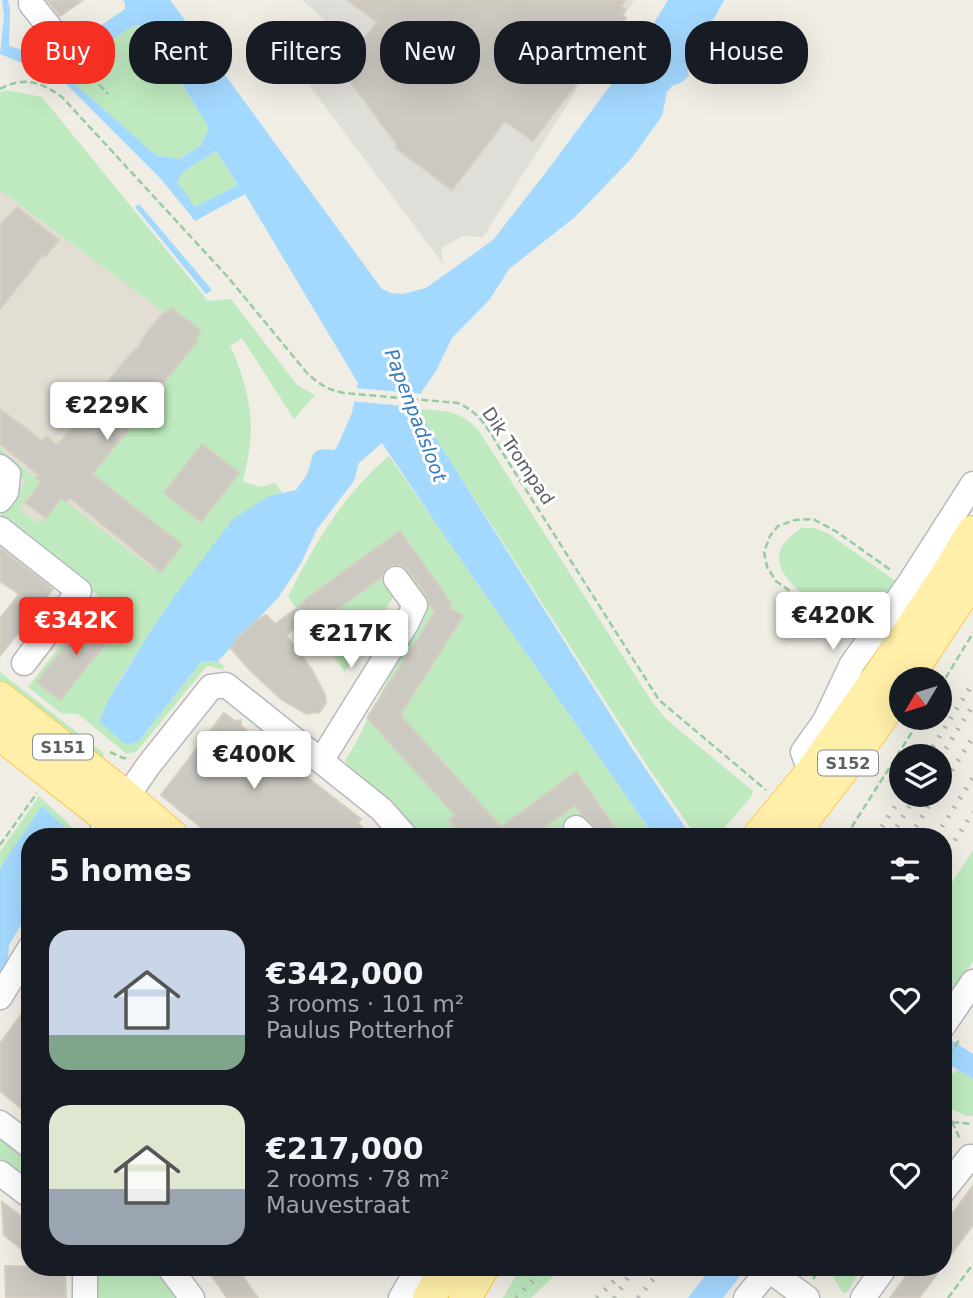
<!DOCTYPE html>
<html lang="en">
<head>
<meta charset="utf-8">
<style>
  :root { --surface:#171b24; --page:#242831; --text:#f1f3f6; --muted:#9ea1a6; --accent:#f62f23 }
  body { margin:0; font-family:"DejaVu Sans",sans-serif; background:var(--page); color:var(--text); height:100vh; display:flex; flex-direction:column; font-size:26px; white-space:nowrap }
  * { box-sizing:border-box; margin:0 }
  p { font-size:23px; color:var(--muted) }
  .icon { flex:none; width:38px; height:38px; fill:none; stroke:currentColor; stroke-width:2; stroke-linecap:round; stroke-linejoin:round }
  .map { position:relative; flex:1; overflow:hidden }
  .details { position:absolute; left:21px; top:828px; width:931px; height:448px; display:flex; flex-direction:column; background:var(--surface); border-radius:28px; box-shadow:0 7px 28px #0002 }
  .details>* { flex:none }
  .guide { position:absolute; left:21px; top:21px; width:931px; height:63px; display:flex; gap:14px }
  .needle { width:46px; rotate:232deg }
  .tools { position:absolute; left:889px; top:667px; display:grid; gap:14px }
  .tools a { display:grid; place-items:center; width:63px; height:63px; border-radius:50%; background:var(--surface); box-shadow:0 7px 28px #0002; font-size:35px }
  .price { position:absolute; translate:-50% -60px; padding:0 16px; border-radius:7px; background:#fff; color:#222; font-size:23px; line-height:46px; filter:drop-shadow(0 2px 4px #0008) }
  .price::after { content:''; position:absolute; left:50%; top:42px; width:21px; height:16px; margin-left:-10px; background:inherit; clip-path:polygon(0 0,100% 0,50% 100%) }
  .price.selected { background:var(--accent); color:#fff }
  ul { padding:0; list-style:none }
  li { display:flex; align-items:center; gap:21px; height:175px; padding:0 28px }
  li span { display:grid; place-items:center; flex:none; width:196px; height:140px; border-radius:21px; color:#555 }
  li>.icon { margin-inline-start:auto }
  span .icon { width:84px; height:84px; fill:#fffc; stroke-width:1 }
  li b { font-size:30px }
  h2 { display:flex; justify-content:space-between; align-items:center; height:84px; padding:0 28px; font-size:30px }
  .pill { padding:0 24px; border-radius:28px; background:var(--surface); box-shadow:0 7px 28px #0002; font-size:24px; line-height:63px }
  .pill.selected { background:var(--accent); color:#fff }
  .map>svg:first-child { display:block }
</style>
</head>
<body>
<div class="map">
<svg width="973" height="1298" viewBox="0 0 973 1298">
  <rect width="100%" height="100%" fill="#efede4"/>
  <path fill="#e0ded8" d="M302,0H634L483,237L463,236L441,248L443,264L298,70L342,36Z"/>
  <path fill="#e2ded4" d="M0,162L214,326L161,578L8,517L20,477L0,459Z"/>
  <g fill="#bfe9be">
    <path d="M141,25L148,29L209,128L200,146L180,159L156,155L77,86L66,72L72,65L133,26Z"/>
    <path d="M6,90L42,97L208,301L231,299L297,385L315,395L294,419L242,338L230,346C241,367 251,403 251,427C251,445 247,463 243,482L261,487L275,483L282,493L269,496L173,598L120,679L99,722L139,741L202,661H218L224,667L222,670L210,666L206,667L136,752L127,754L78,714L61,713L28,687L99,596L0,519V516L26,481L0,460V448L40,482L19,508L38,524L60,497L154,570L173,548L88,478L172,318L0,190V92Z"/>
    <path d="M216,151L238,185L195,207L177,181L183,171Z"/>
    <path d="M421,409C446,411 462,411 479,431L652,702L667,720L753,791L751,797L717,836H696L648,767L420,414Z"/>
    <path d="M389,456L654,836H417C405,823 393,807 380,795C368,784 349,775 345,760L354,746L427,602L399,564L392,599L345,672L288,597C314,544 344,494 389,456Z"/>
    <path d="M802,528H814L829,534L904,587L867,641C854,631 841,621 827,612C796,590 751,559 802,528Z"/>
    <path d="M0,672L102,752L104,755L103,759L98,765L0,688Z"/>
    <path d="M39,796L69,824L78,835V836H71V834L42,807L0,871V852Z"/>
    <path d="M973,850V961L943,1005V897Z"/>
    <path d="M957,1070L973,1079V1116H967L943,1105C943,1087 942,1082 957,1070Z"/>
    <path d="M0,1130L30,1153V1188L0,1165Z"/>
    <path d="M92,1267H163L185,1298H92Z"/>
    <path d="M521,1267H563L531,1298H503Z"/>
    <path d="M831,1267H861L848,1292L843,1293L830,1272Z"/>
  </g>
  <g fill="#a4d9ff" fill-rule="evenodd">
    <path d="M2,0H8L10,9L9,46L52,59L125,9V3L123,0H170L382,289L391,293L403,294L426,288L493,240L550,167L641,44L668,0H724L715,17L688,46L685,55L689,76L682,82L672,86L667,92L662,116L631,159L575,217L509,269L490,299L452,338L436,371L422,391L420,413L631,747L691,836H654L454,550L382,443L359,463L354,481L317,529L300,565L278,598L218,661H202L139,741L127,745L99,722L111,695L152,629L173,598L233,519L269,496L296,490C299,485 304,480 307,474C315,456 307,447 334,450L337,447L352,413L358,383L245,194L195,221L161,179L61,79L0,54L4,16ZM141,25L148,29L209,128L200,146L180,159L156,155L77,86L66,73L72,65L133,26ZM216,151L238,185L195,207L177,181L184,171Z"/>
    <path d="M139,204L212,290L206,294L135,207Z"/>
    <path d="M42,806L72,834L71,836H30V910L9,945L8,961L0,975V871L3,863Z"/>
    <path d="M943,1035L973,1054V1079L943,1061Z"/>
    <path d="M712,1267H747L723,1298H688Z"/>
  </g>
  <path fill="#efede4" d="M354,388L425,394L424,408L351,401Z"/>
  <g fill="#ccc9c2" stroke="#d5cec1" stroke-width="2">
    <path d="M47,0H83L60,16Z"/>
    <path d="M347,0H625L621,6L626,10L622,15L626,18L533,141L505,121L452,190L396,148L397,145L341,69L377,22Z"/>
    <path d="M17,207L59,240L45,257L43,255L0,309V225Z"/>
    <path d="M171,308L201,331L196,338L198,340L136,417L129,429L92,474L182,545L161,572L70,498L66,502L61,498L46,518L25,503L41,482L36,478L39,475L0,444V409L42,441L46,436L57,445L72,428L118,369L136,348L137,349L148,331L164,312L165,314Z"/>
    <path d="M202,444L239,473L201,522L164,493Z"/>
    <path d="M400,531L451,603L448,607L463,616L400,715L501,827L576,772L621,836H598V832L595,826L581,814L575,805L532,836H463L449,821L455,815L367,718L435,612L430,605L427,596L408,570L399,564L388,567L383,572L382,577L319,622L313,615L286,635L312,670L325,695L326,703L319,713L317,712L306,714L281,699L251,671L234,652L231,648L239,637L255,622L266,615L275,624L304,603L303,601Z"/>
    <path d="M0,548L53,589L0,656V619L19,594L0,581Z"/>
    <path d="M91,614L115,632L60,700L37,682Z"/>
    <path d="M224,713L235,721L241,720V726L361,819L358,823L370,836H212L161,795Z"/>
    <path d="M30,1002V1096L21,1108L0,1091V1044Z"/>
    <path d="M973,1186V1225L943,1265V1226Z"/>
    <path d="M2,1202L30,1223V1256L4,1235Z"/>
    <path d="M5,1266L65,1267L66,1298H6Z"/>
    <path d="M206,1267H236L258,1298H227Z"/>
    <path d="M913,1267H942L919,1298H890Z"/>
  </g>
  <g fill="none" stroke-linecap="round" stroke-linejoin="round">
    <defs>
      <g id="minor">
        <path d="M31,0V4L64,45"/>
        <path d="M0,467L8,474L6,492L0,500"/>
        <path d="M0,529L79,591L24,663"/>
        <path d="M321,761L406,624L415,605L396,579"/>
        <path d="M811,773L803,752L825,721L852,664L909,584L973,484"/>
        <path d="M576,828L584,836"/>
        <path d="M100,836L148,766L211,687L226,685L381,809L405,836"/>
        <path d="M0,997L30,948"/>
        <path d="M943,1026L973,982"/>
        <path d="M0,1123L30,1146"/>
        <path d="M0,1173L30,1196"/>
        <path d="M943,1191L970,1157"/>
        <path d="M85,1267V1298"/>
        <path d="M169,1267L192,1298"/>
        <path d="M769,1270L807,1298"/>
        <path d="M401,1298L419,1267"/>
        <path d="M746,1298L771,1267"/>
        <path d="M863,1298L885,1267"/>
      </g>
      <g id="major">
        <path d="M906,679L973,578"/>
        <path d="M0,698L126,797L172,836"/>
        <path d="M0,734L131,836"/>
        <path d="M759,836L811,773L885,668L945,578L973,532"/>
        <path d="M791,836L871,732L901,687"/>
        <path d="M429,1298L447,1267"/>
        <path d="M465,1298L483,1267"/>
      </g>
    </defs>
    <use href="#minor" stroke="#b6babf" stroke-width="27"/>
    <use href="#major" stroke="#fcc850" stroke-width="34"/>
    <g stroke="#96cba4" stroke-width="2.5" stroke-dasharray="7 3.5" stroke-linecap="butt">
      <path d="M77,62L108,94"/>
      <path d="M0,89C24,76 41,82 62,97L227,276L307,373C319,384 328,390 344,393L458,403C482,414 489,431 502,452L659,700L766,790"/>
      <path d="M849,634L776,581L767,567L764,552L770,536L778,526L795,520L813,519L837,532L892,571"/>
      <path d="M940,687L973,633"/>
      <path d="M110,752L123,758H130"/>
      <path d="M728,836L735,828"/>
      <path d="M846,836L921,718"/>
      <path d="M0,845L37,793"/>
      <path d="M943,1064L959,1040"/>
      <path d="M943,1116L952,1122L960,1139"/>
      <path d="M952,1122L973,1124"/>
      <path d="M506,1274L511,1267"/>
      <path d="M813,1279L821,1267"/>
      <path d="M948,1298L973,1264"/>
    </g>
    <use href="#minor" stroke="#fff" stroke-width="24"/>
    <use href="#major" stroke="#ffefa9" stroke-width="32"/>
    <g stroke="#b5b6b6" stroke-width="5" stroke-dasharray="2 9" stroke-linecap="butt">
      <path d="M927,756L973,683"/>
      <path d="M940,758L973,705"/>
      <path d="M940,789L973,737"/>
      <path d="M876,836L903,794"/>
      <path d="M891,836L917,794"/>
      <path d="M910,836L936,794"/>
      <path d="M936,836L973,778"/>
      <path d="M943,859L973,812"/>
      <path d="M516,1298L546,1267"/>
      <path d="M597,1298L628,1267"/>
      <path d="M614,1298L630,1275"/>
      <path d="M638,1298L663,1267"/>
    </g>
  </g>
  <g text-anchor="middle" stroke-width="6" stroke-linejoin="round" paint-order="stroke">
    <g fill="#fff" stroke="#8d9093" stroke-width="2">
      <rect x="33" y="734.5" width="60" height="25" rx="5"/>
      <rect x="818" y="750.5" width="60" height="25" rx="5"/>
    </g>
    <g font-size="16" font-weight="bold" fill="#5c6065">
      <text x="63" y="753">S151</text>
      <text x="848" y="769">S152</text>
    </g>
    <g font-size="18" fill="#5c6065" stroke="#fff">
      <text transform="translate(518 456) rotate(56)" y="6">Dik Trompad</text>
    </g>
    <g font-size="19" font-style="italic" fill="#397ab9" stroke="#fff">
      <text transform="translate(416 415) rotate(69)" y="7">Papenpadsloot</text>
    </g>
  </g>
</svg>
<div class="tools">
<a><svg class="needle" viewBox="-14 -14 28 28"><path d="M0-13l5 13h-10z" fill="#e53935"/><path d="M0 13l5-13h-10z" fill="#9ea1a6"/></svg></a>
<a><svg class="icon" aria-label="layers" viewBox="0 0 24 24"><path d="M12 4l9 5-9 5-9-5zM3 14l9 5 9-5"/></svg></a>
</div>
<b class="price" style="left:107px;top:442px">€229K</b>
<b class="price" style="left:833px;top:652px">€420K</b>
<b class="price selected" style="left:76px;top:657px">€342K</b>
<b class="price" style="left:351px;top:670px">€217K</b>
<b class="price" style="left:254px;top:791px">€400K</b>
<div class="guide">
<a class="pill selected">Buy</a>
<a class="pill">Rent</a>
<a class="pill">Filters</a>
<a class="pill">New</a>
<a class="pill">Apartment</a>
<a class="pill">House</a>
</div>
<section class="details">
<h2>5 homes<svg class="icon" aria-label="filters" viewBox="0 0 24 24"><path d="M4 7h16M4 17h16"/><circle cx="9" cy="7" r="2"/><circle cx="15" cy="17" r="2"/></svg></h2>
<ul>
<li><span style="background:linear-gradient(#c9d6e8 75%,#7fa58c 0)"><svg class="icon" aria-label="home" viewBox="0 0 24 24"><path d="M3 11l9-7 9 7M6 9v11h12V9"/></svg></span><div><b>€342,000</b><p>3 rooms · 101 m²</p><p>Paulus Potterhof</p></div><svg class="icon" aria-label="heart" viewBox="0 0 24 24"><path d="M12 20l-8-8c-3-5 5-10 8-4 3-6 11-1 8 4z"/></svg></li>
<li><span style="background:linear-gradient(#dfe7d0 60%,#9aa5b1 0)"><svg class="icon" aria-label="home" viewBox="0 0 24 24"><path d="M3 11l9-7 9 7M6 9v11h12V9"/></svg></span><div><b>€217,000</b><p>2 rooms · 78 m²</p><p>Mauvestraat</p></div><svg class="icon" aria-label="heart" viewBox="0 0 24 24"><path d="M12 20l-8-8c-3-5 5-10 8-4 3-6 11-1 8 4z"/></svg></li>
</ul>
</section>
</div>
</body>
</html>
